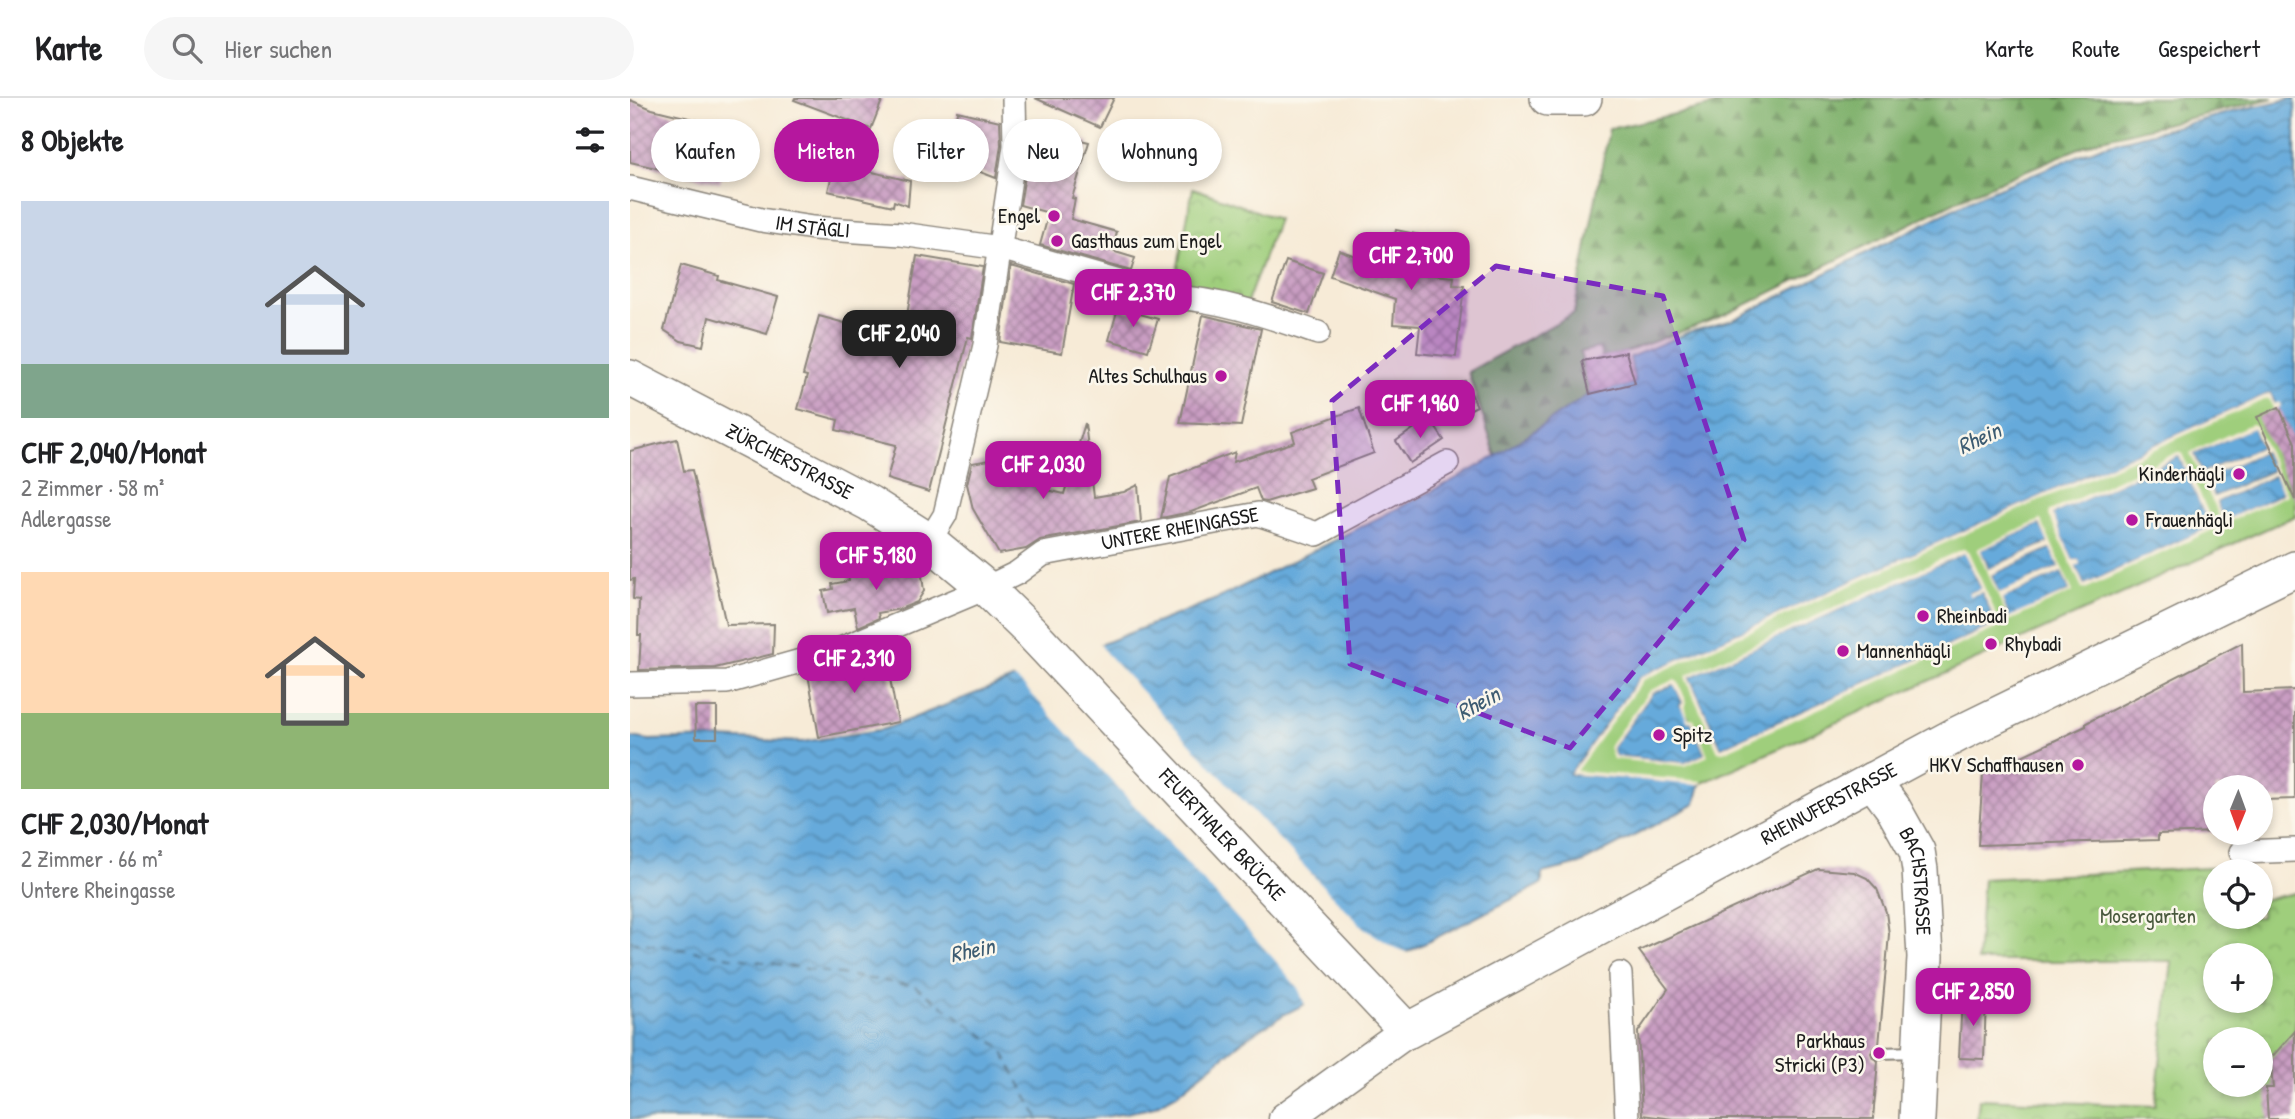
<!DOCTYPE html>
<html lang="de">
<head>
<meta charset="utf-8">
<style>
  :root { --surface:#fff; --page:#f6f6f6; --text:#202124; --muted:#757577; --line:#e0e0e0; --accent:#b5179e }
  body { margin:0; font-family:"Patrick Hand",sans-serif; background:var(--page); color:var(--text); height:100vh; display:flex; flex-direction:column; font-size:26px; white-space:nowrap }
  * { box-sizing:border-box; margin:0 }
  p { font-size:23px; color:var(--muted) }
  .icon { flex:none; width:38px; height:38px; fill:none; stroke:currentColor; stroke-width:2; stroke-linecap:round; stroke-linejoin:round }
  .map { position:relative; flex:1; overflow:hidden }
  .side { display:flex; flex-direction:column; background:var(--surface); width:630px }
  .side>* { flex:none }
  .top-card { position:absolute; left:21px; top:21px; width:665px; height:63px; display:flex; gap:14px }
  .needle { width:46px; rotate:181deg }
  .tools { position:absolute; left:1573px; top:677px; display:grid; gap:14px }
  .tools a { display:grid; place-items:center; width:70px; height:70px; border-radius:50%; background:var(--surface); box-shadow:0 4px 10px #0003; font-size:35px }
  .price { position:absolute; translate:-50% -60px; padding:0 16px; border-radius:14px; background:var(--accent); color:#fff; font-size:23px; line-height:46px; filter:drop-shadow(0 2px 4px #0008) }
  .price::after { content:''; position:absolute; left:50%; top:42px; width:21px; height:16px; margin-left:-10px; background:inherit; clip-path:polygon(0 0,100% 0,50% 100%) }
  .price.current { background:#222; color:#fff }
  ul { padding:0; list-style:none }
  li { display:grid; align-content:center; gap:14px; height:371px; padding:0 21px }
  li span { display:grid; place-items:center; height:217px; border-radius:0px; color:#555 }
  li>.icon { margin-inline-start:auto }
  span .icon { width:126px; height:126px; fill:#fffc; stroke-width:1 }
  li b { font-size:30px }
  h2 { display:flex; justify-content:space-between; align-items:center; height:84px; padding:0 21px; font-size:30px }
  .tag { padding:0 24px; border-radius:32px; background:var(--surface); box-shadow:0 4px 10px #0003; font-size:24px; line-height:63px }
  .tag.current { background:var(--accent); color:#fff }
  header { display:flex; align-items:center; gap:42px; box-sizing:border-box; height:98px; padding:0 35px; background:var(--surface); border-bottom:2px solid var(--line) }
  header strong { font-size:33px }
  nav { display:flex; gap:38px; margin-inline-start:auto; font-size:24px }
  .search { width:490px; height:63px; background:var(--page); display:flex; align-items:center; gap:18px; box-sizing:border-box; padding:0 24px; border-radius:38px; color:var(--muted); font-size:26px }
  main { display:flex; flex:1; min-height:0 }
  .map>svg:first-child { display:block }
</style>
</head>
<body>
<header>
<strong>Karte</strong>
<div class="search"><svg class="icon" aria-label="search" viewBox="0 0 24 24"><circle cx="10" cy="10" r="6"/><path d="M15 15l6 6"/></svg>Hier suchen</div>
<nav><a>Karte</a><a>Route</a><a>Gespeichert</a></nav>
</header>
<main>
<section class="side">
<h2>8 Objekte<svg class="icon" aria-label="filters" viewBox="0 0 24 24"><path d="M4 7h16M4 17h16"/><circle cx="9" cy="7" r="2"/><circle cx="15" cy="17" r="2"/></svg></h2>
<ul>
<li><span style="background:linear-gradient(#c9d6e8 75%,#7fa58c 0)"><svg class="icon" aria-label="home" viewBox="0 0 24 24"><path d="M3 11l9-7 9 7M6 9v11h12V9"/></svg></span><div><b>CHF 2,040/Monat</b><p>2 Zimmer · 58 m²</p><p>Adlergasse</p></div></li>
<li><span style="background:linear-gradient(#ffd9b3 65%,#8fb573 0)"><svg class="icon" aria-label="home" viewBox="0 0 24 24"><path d="M3 11l9-7 9 7M6 9v11h12V9"/></svg></span><div><b>CHF 2,030/Monat</b><p>2 Zimmer · 66 m²</p><p>Untere Rheingasse</p></div></li>
</ul>
</section>
<div class="map">
<svg width="1665" height="1021" viewBox="0 0 1665 1021">
  <defs>
    <pattern id="forest-firs" width="22" height="20" patternUnits="userSpaceOnUse" patternTransform="scale(1.75)"><rect width="22" height="20" fill="#7fb16c"/><path d="M5 1l3.5 6h-7zM16 11l3.5 6h-7z" fill="#678f58"/></pattern>
    <pattern id="park-crowns" width="20" height="18" patternUnits="userSpaceOnUse" patternTransform="scale(1.75)"><rect width="20" height="18" fill="#9fce7c"/><path d="M2 6a3 3 0 1 1 6 0M12 15a3 3 0 1 1 6 0" fill="none" stroke="#88b06b"/></pattern>
    <pattern id="water-waves" width="16" height="10" patternUnits="userSpaceOnUse" patternTransform="scale(1.75)"><rect width="16" height="10" fill="#66aadb"/><path d="M0 5q4-4 8 0t8 0" fill="none" stroke="#538ab1"/></pattern>
    <pattern id="building-cross-hatch" width="8" height="8" patternUnits="userSpaceOnUse" patternTransform="scale(1.75)"><rect width="8" height="8" fill="#c99dc2"/><path d="M0 0l8 8M0 8l8-8" fill="none" stroke="#a27f9d"/></pattern>
  </defs>
  <rect width="100%" height="100%" fill="#fbf7ec"/>
  <filter id="ink" filterUnits="userSpaceOnUse"><feTurbulence type="fractalNoise" baseFrequency=".0143" numOctaves="2"/><feDisplacementMap in="SourceGraphic" scale="14" xChannelSelector="R" yChannelSelector="G"/><feConvolveMatrix kernelMatrix="1 2 1 2 8 2 1 2 1" color-interpolation-filters="sRGB"/></filter>
  <filter id="wash" filterUnits="userSpaceOnUse"><feTurbulence type="fractalNoise" baseFrequency=".00686" numOctaves="4" result="noise"/><feDisplacementMap in="SourceGraphic" scale="28" xChannelSelector="R" yChannelSelector="G"/><feGaussianBlur stdDeviation="1.57" result="paint"/><feColorMatrix in="noise" values="0 0 0 0 0 0 0 0 0 0 0 0 0 0 0 0 0 1.4 0 .05"/><feComposite in="paint" operator="in"/></filter>
  <g filter="url(#wash)">
    <rect width="100%" height="100%" fill="#f7ebd7"/>
    <path fill="url(#forest-firs)" stroke="#4e6644" stroke-width="2" d="M1115,0H1643L1468,42L1343,95L1095,217L996,254L972,259L969,250L950,254L960,296L866,358L838,274L944,215L979,31Z"/>
    <g fill="url(#park-crowns)" stroke="#5e754c" stroke-width="2" fill-rule="evenodd">
      <path d="M563,90L648,121L615,210L542,199Z"/>
      <path d="M1600,769V773L1586,774V819H1631V802L1665,795V948L1640,961L1642,978L1655,990L1638,1021H1347L1349,1001L1525,1008L1542,863H1347L1353,781ZM1586,858H1631V903H1586ZM1586,942H1631V987H1586Z"/>
    </g>
    <path fill="#9fce7c" stroke="#5e754c" stroke-width="2" d="M1640,295L1665,345V418L1070,686L940,676L1010,579Z"/>
    <g fill="url(#water-waves)" stroke="#41637c" stroke-width="2">
      <path d="M1665,0V345L1640,295L1010,579L940,676L1070,686L1065,706L950,766L912,775V786L655,916L616,940L547,996L521,1010L480,1018L451,1021H0V639L19,642L87,640L172,644L255,631L589,500L816,386L866,358L960,296L1005,285L1000,259L1059,234L1103,222L1351,97L1472,48L1613,11Z"/>
      <path d="M1623,329L1631,349L1572,375L1564,356Z"/>
      <path d="M1634,353L1643,372L1584,399L1575,380Z"/>
      <path d="M1549,358L1581,429L1454,487L1445,468L1449,462L1443,463L1422,416Z"/>
      <path d="M1645,377L1653,396L1594,423L1586,404Z"/>
      <path d="M1410,426L1419,444L1359,471L1350,452Z"/>
      <path d="M1421,450L1429,469L1369,496L1361,477Z"/>
      <path d="M1335,454L1351,491L1340,495L1352,494L1367,526L1091,650L1059,579Z"/>
      <path d="M1432,474L1440,493L1380,520L1371,501Z"/>
      <path d="M1045,586L1053,606L1050,607L1061,623L1075,656L1055,665L985,658L982,650L1022,595Z"/>
    </g>
    <g fill="#f7ebd7" fill-rule="evenodd">
      <path d="M1640,295L1645,306L1649,304L1651,308L1649,310L1665,348L1662,347L1638,300L1239,479L1013,582L946,673L1070,683L1073,685L1066,687L940,676L1010,579Z"/>
      <path d="M1621,326L1626,328L1657,397L1593,426L1560,355ZM1623,330L1631,349L1572,375L1564,356ZM1634,353L1643,373L1584,399L1576,380ZM1644,377L1653,396L1594,422L1586,404Z"/>
      <path d="M1548,354L1552,356L1584,428V431L1455,491L1452,490L1419,417L1420,413ZM1549,358L1580,429L1454,487L1446,469L1450,466L1449,462H1443L1423,416Z"/>
      <path d="M1411,422L1443,494L1379,523L1347,451ZM1410,426L1418,445L1358,471L1351,452ZM1420,450L1429,469L1369,495L1361,477ZM1432,474L1440,493L1379,519L1372,501Z"/>
      <path d="M1333,451L1338,453L1370,525L1369,529L1093,654L1088,653L1056,581L1057,577ZM1334,455L1351,490L1340,495V498L1352,494L1367,526L1091,650L1059,579Z"/>
      <path d="M468,543L476,555L701,797L734,830L765,850L781,856L676,909L668,890L644,861L483,684L393,587L380,577Z"/>
      <path d="M1044,582L1048,584L1057,605L1054,609L1059,620L1064,621L1078,658L1055,668L983,661L979,648L1019,593ZM1044,586L1053,605L1050,607L1058,624L1061,623L1075,656L1055,665L985,658L982,650L1022,595Z"/>
    </g>
    <g fill="none" stroke-linecap="round" stroke-linejoin="round">
      <path stroke="#3d5c72" stroke-width="2" stroke-dasharray="9 7" stroke-linecap="butt" d="M0,843L285,888L370,949L409,1021"/>
    </g>
    <g id="blocks">
      <g fill="url(#building-cross-hatch)">
        <path d="M165,0H253L241,31L164,2Z"/>
        <path d="M405,0H484L470,29Z"/>
        <path d="M0,2L22,11L104,31L90,85L0,64Z"/>
        <path d="M327,13L370,23L371,47L366,80L312,59L318,29L325,30Z"/>
        <path d="M434,38L459,44L442,100L445,101L441,121L487,134L482,153L505,160L501,173L410,147L419,115L390,107L398,59L425,69Z"/>
        <path d="M205,65L280,83L278,108L264,103L263,108L198,93Z"/>
        <path d="M766,132L800,139L793,176L824,179L823,187L834,188L826,259L787,255L790,228L763,226L765,201L700,178L709,152L756,169Z"/>
        <path d="M287,158L353,169L342,240L338,239L299,394L257,381L266,347L206,332L208,322L168,311L177,278L173,277L189,218L273,241Z"/>
        <path d="M656,163L693,175L679,216L642,204Z"/>
        <path d="M51,167L89,178L88,182L148,199L137,236L79,219L73,248L51,243L34,232Z"/>
        <path d="M381,168L444,186L432,255L370,244Z"/>
        <path d="M488,210L528,221L518,253L479,242Z"/>
        <path d="M573,217L631,231L611,328L550,325Z"/>
        <path d="M996,254L1005,285L960,296L952,263Z"/>
        <path d="M835,283L847,308L808,327L796,301Z"/>
        <path d="M1649,309L1665,345V402L1627,319Z"/>
        <path d="M729,310L744,355L678,380L682,390L636,404L631,403L626,390L561,414L531,420L540,379L605,354L603,364L665,344L662,334Z"/>
        <path d="M799,320L814,342L780,365L766,343Z"/>
        <path d="M455,325L464,399L494,394L508,387L511,424L410,442L396,451L369,456L343,411L337,386L342,365L416,352L409,390L434,396Z"/>
        <path d="M47,341L54,373L62,372L96,527L144,526L143,556L85,570L9,572L11,537H8L9,502L3,501L4,481L0,482V353Z"/>
        <path d="M271,464L292,478L294,493L287,504L270,511L248,515L249,520L228,529L224,510L197,515L193,493L203,491L202,486L219,483L218,474Z"/>
        <path d="M1612,545L1613,594L1665,592V701L1632,702L1631,690H1586V734L1528,736V742L1348,747L1353,676L1456,628V625Z"/>
        <path d="M254,548L268,624L189,639L178,576L234,561L233,557Z"/>
        <path d="M65,609H87V640H66Z"/>
        <path d="M1188,771L1224,774L1237,780L1247,791L1256,814L1259,836L1249,947L1244,949L1241,955L1243,960L1248,963L1243,1021H1043L1012,1017L1008,934L1038,891L1009,853Z"/>
        <path d="M1332,899L1356,900L1354,961L1329,960Z"/>
        <path d="M1665,933V1021H1638L1636,990H1643L1640,961Z"/>
      </g>
    </g>
  </g>
  <g filter="url(#ink)">
    <use href="#blocks" fill-opacity="0" stroke="#8a847a" stroke-width="2"/>
    <g fill="none" stroke-linecap="round" stroke-linejoin="round">
      <defs>
        <path id="service" d="M1249,955L1286,954"/>
        <g id="minor">
          <path id="s1" d="M0,90L131,122L183,130L271,136L370,150L542,199C594,202 640,219 688,235"/>
          <path d="M299,443L315,417L355,247L385,48L384,0"/>
          <path id="s2" d="M0,586L97,584L206,553L356,490L387,475L413,456L628,416L687,436L817,365"/>
          <path d="M1611,754L1665,752"/>
          <path d="M990,876L997,1021"/>
        </g>
        <path id="secondary" d="M655,1021L777,933"/>
        <g id="primary">
          <path d="M918,0H954"/>
          <path id="s3" d="M0,280L239,405L299,443L356,490L400,533L777,933L1328,636L1665,471"/>
          <path id="s4" d="M1242,682L1263,710L1287,753L1290,772L1295,859L1287,1021"/>
        </g>
      </defs>
      <use href="#service" stroke="#8a847a" stroke-width="14"/>
      <use href="#minor" stroke="#8a847a" stroke-width="26"/>
      <use href="#secondary" stroke="#8a847a" stroke-width="35"/>
      <use href="#primary" stroke="#8a847a" stroke-width="38"/>
      <use href="#service" stroke="#fff" stroke-width="10"/>
      <use href="#minor" stroke="#fff" stroke-width="23"/>
      <use href="#secondary" stroke="#fff" stroke-width="32"/>
      <use href="#primary" stroke="#fff" stroke-width="35"/>
    </g>
  </g>
  <path fill="#7b2cbf" fill-opacity="0.2" stroke="#7b2cbf" stroke-width="5" stroke-dasharray="14 9" stroke-linejoin="round" d="M866,168L1033,198L1114,442L940,650L720,566L702,303Z"/>
  <g fill="#b5179e" stroke="#fbf7ec" stroke-width="2.5">
    <circle cx="424" cy="118" r="7"/>
    <circle cx="427" cy="143" r="7"/>
    <circle cx="591" cy="278" r="7"/>
    <circle cx="1609" cy="376" r="7"/>
    <circle cx="1502" cy="422" r="7"/>
    <circle cx="1293" cy="518" r="7"/>
    <circle cx="1361" cy="546" r="7"/>
    <circle cx="1213" cy="553" r="7"/>
    <circle cx="1029" cy="637" r="7"/>
    <circle cx="1448" cy="667" r="7"/>
    <circle cx="1249" cy="955" r="7"/>
  </g>
  <g text-anchor="middle" stroke-width="5" stroke-linejoin="round" paint-order="stroke">
    <g font-size="21" fill="#1c1c1c" stroke="#fbf7ec" text-anchor="start">
      <text x="410" y="125" text-anchor="end">Engel</text>
      <text x="441" y="150">Gasthaus zum Engel</text>
      <text x="577" y="285" text-anchor="end">Altes Schulhaus</text>
      <text x="1595" y="383" text-anchor="end">Kinderhägli</text>
      <text x="1516" y="429">Frauenhägli</text>
      <text x="1307" y="525">Rheinbadi</text>
      <text x="1375" y="553">Rhybadi</text>
      <text x="1227" y="560">Mannenhägli</text>
      <text x="1043" y="644">Spitz</text>
      <text x="1434" y="674" text-anchor="end">HKV Schaffhausen</text>
      <text x="1235" y="950" text-anchor="end">Parkhaus<tspan x="1235" dy="24">Stricki (P3)</tspan></text>
    </g>
    <g font-size="21" fill="#1c1c1c" stroke="#fbf7ec">
      <text dy="7" stroke="none"><textPath href="#s1" startOffset="187">IM STÄGLI</textPath></text>
      <text dy="7" stroke="none"><textPath href="#s3" startOffset="180">ZÜRCHERSTRASSE</textPath></text>
      <text dy="7" stroke="none"><textPath href="#s2" startOffset="579">UNTERE RHEINGASSE</textPath></text>
      <text dy="7" stroke="none"><textPath href="#s3" startOffset="1505">RHEINUFERSTRASSE</textPath></text>
      <text dy="7" stroke="none"><textPath href="#s3" startOffset="756">FEUERTHALER BRÜCKE</textPath></text>
      <text dy="7" stroke="none"><textPath href="#s4" startOffset="114">BACHSTRASSE</textPath></text>
    </g>
    <g font-size="21" fill="#4a5a3e" stroke="#fbf7ec">
      <text x="1518" y="825">Mosergarten</text>
    </g>
    <g font-size="23" font-style="italic" fill="#3d5c72" stroke="#fbf7ec">
      <text transform="translate(1349 340) rotate(-25)" y="8">Rhein</text>
      <text transform="translate(848 605) rotate(-29)" y="8">Rhein</text>
      <text transform="translate(342 852) rotate(-12)" y="8">Rhein</text>
    </g>
  </g>
</svg>
<div class="tools">
<a><svg class="needle" viewBox="-14 -14 28 28"><path d="M0-13l5 13h-10z" fill="#e53935"/><path d="M0 13l5-13h-10z" fill="#757577"/></svg></a>
<a><svg class="icon" aria-label="locate" viewBox="0 0 24 24"><circle cx="12" cy="12" r="6"/><path d="M12 2v4M12 18v4M2 12h4M18 12h4"/></svg></a>
<a>+</a>
<a>−</a>
</div>
<b class="price" style="left:781px;top:194px">CHF 2,700</b>
<b class="price" style="left:503px;top:231px">CHF 2,370</b>
<b class="price current" style="left:269px;top:272px">CHF 2,040</b>
<b class="price" style="left:790px;top:342px">CHF 1,960</b>
<b class="price" style="left:413px;top:403px">CHF 2,030</b>
<b class="price" style="left:246px;top:494px">CHF 5,180</b>
<b class="price" style="left:224px;top:597px">CHF 2,310</b>
<b class="price" style="left:1343px;top:930px">CHF 2,850</b>
<div class="top-card">
<a class="tag">Kaufen</a>
<a class="tag current">Mieten</a>
<a class="tag">Filter</a>
<a class="tag">Neu</a>
<a class="tag">Wohnung</a>
</div>
</div>
</main>
</body>
</html>
